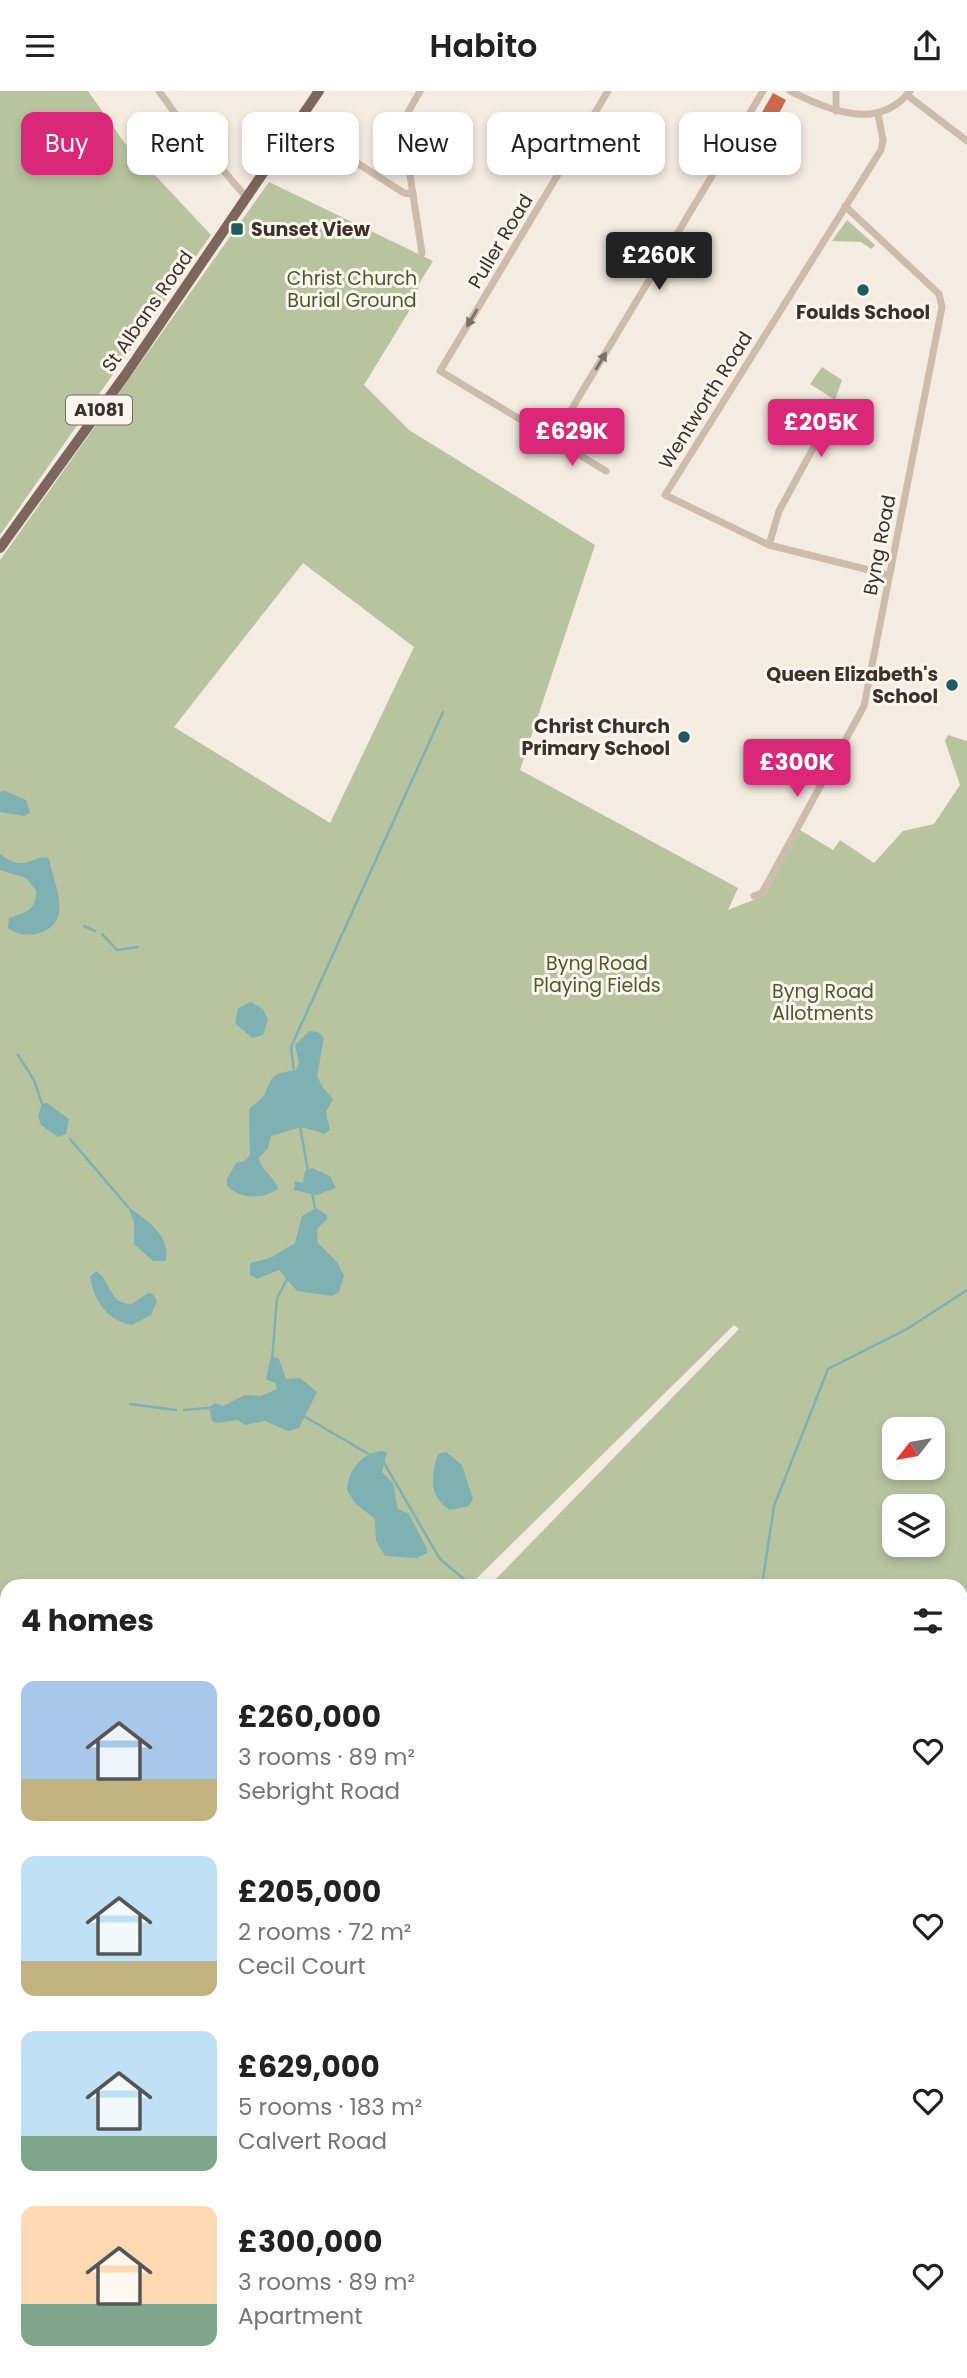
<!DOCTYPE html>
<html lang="en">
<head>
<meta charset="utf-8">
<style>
  :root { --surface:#fff; --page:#f2f2f2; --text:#222; --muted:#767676; --accent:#db2777 }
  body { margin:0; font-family:Poppins,sans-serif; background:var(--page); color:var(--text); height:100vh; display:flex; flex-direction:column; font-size:26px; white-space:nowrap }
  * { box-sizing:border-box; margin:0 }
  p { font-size:23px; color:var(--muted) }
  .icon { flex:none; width:38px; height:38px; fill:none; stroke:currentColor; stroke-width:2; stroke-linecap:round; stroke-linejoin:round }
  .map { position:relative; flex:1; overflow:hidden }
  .details { position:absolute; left:0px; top:1488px; width:968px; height:800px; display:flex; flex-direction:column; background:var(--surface); border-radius:21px 21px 0 0; box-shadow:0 4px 10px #0003 }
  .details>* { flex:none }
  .top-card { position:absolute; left:21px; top:21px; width:926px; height:63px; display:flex; gap:14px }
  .needle { width:46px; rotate:239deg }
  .controls { position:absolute; left:882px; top:1326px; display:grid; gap:14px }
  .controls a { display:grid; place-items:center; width:63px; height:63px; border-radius:14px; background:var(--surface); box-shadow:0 4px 10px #0003; font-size:35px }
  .price { position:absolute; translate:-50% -60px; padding:0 16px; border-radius:7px; background:var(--accent); color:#fff; font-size:23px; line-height:46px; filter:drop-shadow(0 2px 4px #0008) }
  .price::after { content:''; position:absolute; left:50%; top:42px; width:21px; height:16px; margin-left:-10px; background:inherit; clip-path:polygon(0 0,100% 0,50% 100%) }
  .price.current { background:#222; color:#fff }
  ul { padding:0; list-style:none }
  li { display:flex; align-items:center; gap:21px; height:175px; padding:0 21px }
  li span { display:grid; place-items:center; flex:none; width:196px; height:140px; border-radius:14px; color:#555 }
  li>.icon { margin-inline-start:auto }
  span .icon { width:84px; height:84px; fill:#fffc; stroke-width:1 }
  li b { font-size:30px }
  h2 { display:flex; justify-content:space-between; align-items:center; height:84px; padding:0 21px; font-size:30px }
  .tag { padding:0 24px; border-radius:14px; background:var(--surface); box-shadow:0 4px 10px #0003; font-size:24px; line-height:63px }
  .tag.current { background:var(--accent); color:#fff }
  header { display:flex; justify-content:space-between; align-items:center; height:91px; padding:0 21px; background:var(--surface); font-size:32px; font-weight:600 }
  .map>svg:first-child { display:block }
</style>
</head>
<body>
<header><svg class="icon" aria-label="menu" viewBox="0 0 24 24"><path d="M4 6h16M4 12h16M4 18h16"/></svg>Habito<svg class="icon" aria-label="share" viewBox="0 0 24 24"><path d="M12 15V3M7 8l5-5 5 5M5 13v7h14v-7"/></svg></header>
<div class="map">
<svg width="967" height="2287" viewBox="0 0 967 2287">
  <rect width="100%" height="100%" fill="#f4ebe1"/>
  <g fill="#b8c4a0" fill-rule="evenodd">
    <path d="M0,0H88L123,50L211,144L0,444Z"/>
    <path d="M269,91L433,170L420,191L414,212L364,294L409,339L595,454L520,679L738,797L728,819L765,804L800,739L833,759L840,749L874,772L903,740L934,733L960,694L945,650L948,644L967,650V2050L961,2048V1494H490L739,1238L734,1234L470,1494H7V2150L0,2167V469ZM303,472L414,556L330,732L174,636ZM894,1339H933V1377H894ZM894,1416H933V1454H894Z"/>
    <path d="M847,129L875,154L871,158L861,151L832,150Z"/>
    <path d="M822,276L842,289L835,309L810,293Z"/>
    <path d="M7,2164V2280H746L742,2287H0V2179Z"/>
  </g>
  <g fill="#7fb0b2">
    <path d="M5,700L26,709L30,722L24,725L0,721V701Z"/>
    <path d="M0,763C24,783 33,763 49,767C52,790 76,830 40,842C29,845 17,844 8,837L9,827C25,821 37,820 36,799L26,787L0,779Z"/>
    <path d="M251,911L263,918L268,929L263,944L252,947L235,932L238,917Z"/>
    <path d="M309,940L318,941L324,947L317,985L323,997L333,1008L326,1021L330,1039L324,1043C296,1032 298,1038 271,1045L268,1057L259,1067C261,1081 275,1085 278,1098C262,1108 242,1109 227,1095V1088L236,1072L245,1070L250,1064L249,1019C253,1013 262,1009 265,1003C273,982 274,983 296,979L299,972L295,954Z"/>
    <path d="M47,1012L69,1028L66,1043L58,1046L41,1034L38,1025L42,1013Z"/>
    <path d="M312,1077L330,1085L336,1097L316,1104L294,1099L295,1090L303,1092L305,1080Z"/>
    <path d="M128,1116C146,1128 171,1145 166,1170H153L134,1153V1131Z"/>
    <path d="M316,1117L327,1124V1128L317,1138L318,1152L338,1172L344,1185L339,1201L332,1205L297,1200L279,1179L257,1188L250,1184V1172L270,1167L295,1152L302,1125Z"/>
    <path d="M96,1180C112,1190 108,1213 132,1213L148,1202L153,1203L157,1210L151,1224L132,1234C108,1230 94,1210 90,1186Z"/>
    <path d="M274,1266L279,1268L286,1288L300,1287L317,1301L299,1337L288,1340L265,1330L245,1334L237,1329L218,1332L212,1330L209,1316L215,1312L223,1315L245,1304L261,1305L277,1298L275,1292L266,1288L270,1270Z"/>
    <path d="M382,1360L387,1362L382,1381L393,1392L398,1418L409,1423L427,1458V1462L417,1467L385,1465L376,1450L375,1428L355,1412L347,1399C348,1380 361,1362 382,1360Z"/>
    <path d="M446,1361L462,1374L473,1408L469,1415L450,1419C428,1405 431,1386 438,1363Z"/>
  </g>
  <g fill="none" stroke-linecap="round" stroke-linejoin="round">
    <g stroke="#7fb0b2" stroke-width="2.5">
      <path d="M84,835L95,840"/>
      <path d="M102,843L117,859L138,856"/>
      <path d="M18,964L34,989L42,1013"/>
      <path d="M294,980L291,956L443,621"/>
      <path d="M300,1035L308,1081"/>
      <path d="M70,1048L128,1116"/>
      <path d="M312,1101L315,1118"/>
      <path d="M272,1270L277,1207L287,1188"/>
      <path d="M130,1313L176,1319"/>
      <path d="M184,1319L208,1317"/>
      <path d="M302,1324L372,1365"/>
      <path d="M384,1372L440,1468L471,1494"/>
      <path d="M762,1494L774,1415L828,1278L907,1238L967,1199"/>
      <path d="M108,2287L112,2280"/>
    </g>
  </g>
  <path fill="#c8694b" d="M773,2L786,9L775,30L761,23Z"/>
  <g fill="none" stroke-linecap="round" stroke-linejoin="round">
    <g stroke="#cdbbac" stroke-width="7">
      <path d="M159,0L179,28L247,107"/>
      <path d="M420,0L402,32L422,162"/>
      <path d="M790,0C829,19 878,41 910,0"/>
      <path d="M836,0V20"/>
      <path d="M907,4L967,50"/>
      <path d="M878,23L883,49L881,59L665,404L769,454L889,484"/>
      <path d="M296,33L404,102L413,103"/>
      <path d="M553,349L763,0"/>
      <path d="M606,380L440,280L608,0"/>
      <path d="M769,454L779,420L822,341"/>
      <path d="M754,805L762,802L864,615L942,216L939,203L845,115"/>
    </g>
    <g stroke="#cdbbac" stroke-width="9">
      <path d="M961,2245L967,2237"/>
      <path d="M934,2287L938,2280"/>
    </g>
    <path stroke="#7d675c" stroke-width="10" d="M0,457L126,283L319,0"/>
  </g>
  <defs><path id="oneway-solid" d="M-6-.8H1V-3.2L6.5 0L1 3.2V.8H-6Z" transform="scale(1.75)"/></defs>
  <g fill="#7d6f65">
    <use href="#oneway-solid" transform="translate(472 227) rotate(121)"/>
    <use href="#oneway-solid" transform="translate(601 270) rotate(-59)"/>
  </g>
  <g fill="#1f5a5e" stroke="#fbf5ee" stroke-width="2.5">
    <rect x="230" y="131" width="14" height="14" rx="3.5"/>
    <circle cx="863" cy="199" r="7"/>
    <circle cx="952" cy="594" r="7"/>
    <circle cx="684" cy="646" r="7"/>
  </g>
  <g text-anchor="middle" stroke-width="6" stroke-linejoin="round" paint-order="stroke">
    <rect fill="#fbf5ee" stroke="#756b66" stroke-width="2" x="66" y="304.5" width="66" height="29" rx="5"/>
    <g font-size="18" font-weight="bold" fill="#3b302b">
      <text x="99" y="325">A1081</text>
    </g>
    <g font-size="19" font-weight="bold" fill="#3b302b" stroke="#fbf5ee" text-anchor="end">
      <text x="251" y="145" text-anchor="start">Sunset View</text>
      <text x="863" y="228" text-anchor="middle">Foulds School</text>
      <text x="938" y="590">Queen Elizabeth's<tspan x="938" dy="22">School</tspan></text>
      <text x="670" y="642">Christ Church<tspan x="670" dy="22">Primary School</tspan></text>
    </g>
    <g font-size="19" fill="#3b302b" stroke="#fbf5ee">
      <text transform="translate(500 150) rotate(-59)" y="7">Puller Road</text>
      <text transform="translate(147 220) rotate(-55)" y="7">St Albans Road</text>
      <text transform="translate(705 309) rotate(-58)" y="7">Wentworth Road</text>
      <text transform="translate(879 454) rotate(-79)" y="7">Byng Road</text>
    </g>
    <g font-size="19" fill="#4a5a2e" stroke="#fbf5ee">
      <text x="352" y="194">Christ Church<tspan x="352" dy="22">Burial Ground</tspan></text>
      <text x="597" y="879">Byng Road<tspan x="597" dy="22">Playing Fields</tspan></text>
      <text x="823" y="907">Byng Road<tspan x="823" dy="22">Allotments</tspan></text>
    </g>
  </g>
</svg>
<div class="controls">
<a><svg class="needle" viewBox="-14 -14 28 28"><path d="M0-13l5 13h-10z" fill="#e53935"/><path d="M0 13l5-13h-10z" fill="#767676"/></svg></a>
<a><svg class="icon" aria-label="layers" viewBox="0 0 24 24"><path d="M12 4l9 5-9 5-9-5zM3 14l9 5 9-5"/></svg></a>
</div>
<b class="price current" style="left:659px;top:201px">£260K</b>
<b class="price" style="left:821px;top:368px">£205K</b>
<b class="price" style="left:572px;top:377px">£629K</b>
<b class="price" style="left:797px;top:708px">£300K</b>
<div class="top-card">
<a class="tag current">Buy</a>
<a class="tag">Rent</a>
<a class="tag">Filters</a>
<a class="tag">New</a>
<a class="tag">Apartment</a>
<a class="tag">House</a>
</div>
<section class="details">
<h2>4 homes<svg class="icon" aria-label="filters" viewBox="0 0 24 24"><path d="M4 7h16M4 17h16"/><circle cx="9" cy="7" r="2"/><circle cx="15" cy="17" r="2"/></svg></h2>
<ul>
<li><span style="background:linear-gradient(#a9c7e8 70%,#c2b280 0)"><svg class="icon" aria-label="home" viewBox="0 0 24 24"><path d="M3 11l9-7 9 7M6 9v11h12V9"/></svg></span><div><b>£260,000</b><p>3 rooms · 89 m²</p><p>Sebright Road</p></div><svg class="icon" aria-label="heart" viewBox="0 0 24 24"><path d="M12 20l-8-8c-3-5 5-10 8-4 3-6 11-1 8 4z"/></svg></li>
<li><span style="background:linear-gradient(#bfe0f5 75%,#c2b280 0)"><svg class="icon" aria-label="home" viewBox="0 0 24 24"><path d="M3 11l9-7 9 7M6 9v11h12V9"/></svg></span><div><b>£205,000</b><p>2 rooms · 72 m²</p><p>Cecil Court</p></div><svg class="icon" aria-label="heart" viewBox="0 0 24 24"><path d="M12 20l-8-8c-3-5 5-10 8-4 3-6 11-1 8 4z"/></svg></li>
<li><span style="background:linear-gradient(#bfe0f5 75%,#7fa58c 0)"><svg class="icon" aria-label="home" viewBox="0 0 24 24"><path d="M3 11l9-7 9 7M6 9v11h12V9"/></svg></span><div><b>£629,000</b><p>5 rooms · 183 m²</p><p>Calvert Road</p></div><svg class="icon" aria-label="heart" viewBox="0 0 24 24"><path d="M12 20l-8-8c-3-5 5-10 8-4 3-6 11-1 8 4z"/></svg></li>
<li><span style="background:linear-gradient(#ffd9b3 70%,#7fa58c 0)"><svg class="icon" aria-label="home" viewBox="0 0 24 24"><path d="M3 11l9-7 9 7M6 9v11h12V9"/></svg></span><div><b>£300,000</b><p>3 rooms · 89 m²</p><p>Apartment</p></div><svg class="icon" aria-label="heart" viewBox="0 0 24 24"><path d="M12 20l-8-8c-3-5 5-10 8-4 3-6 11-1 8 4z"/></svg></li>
</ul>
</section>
</div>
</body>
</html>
